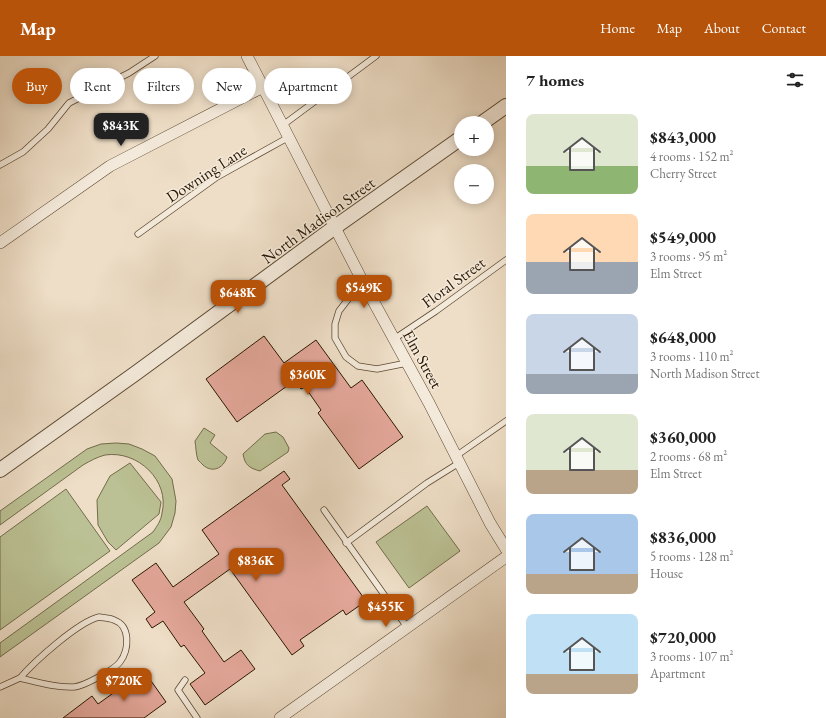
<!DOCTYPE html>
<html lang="en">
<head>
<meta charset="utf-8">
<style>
  :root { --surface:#fff; --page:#f2f2f2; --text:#222; --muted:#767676; --accent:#b45309 }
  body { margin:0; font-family:"EB Garamond",serif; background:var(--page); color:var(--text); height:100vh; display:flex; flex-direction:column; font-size:15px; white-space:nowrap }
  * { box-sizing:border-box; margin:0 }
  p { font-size:13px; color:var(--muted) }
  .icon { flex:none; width:22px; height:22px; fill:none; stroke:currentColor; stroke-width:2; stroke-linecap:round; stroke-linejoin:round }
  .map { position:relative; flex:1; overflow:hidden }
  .details { display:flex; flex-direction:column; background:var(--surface); width:320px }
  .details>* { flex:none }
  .hud { position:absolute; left:12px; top:12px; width:380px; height:36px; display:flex; gap:8px }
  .buttons { position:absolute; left:454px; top:60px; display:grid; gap:8px }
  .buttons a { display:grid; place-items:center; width:40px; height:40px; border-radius:50%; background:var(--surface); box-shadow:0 2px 10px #0003; font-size:20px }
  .price { position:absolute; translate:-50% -34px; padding:0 9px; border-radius:8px; background:var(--accent); color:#fff; font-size:13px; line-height:26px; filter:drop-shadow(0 1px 2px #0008) }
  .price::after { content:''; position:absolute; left:50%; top:24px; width:12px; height:9px; margin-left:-6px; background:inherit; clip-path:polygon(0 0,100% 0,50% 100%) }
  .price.selected { background:#222; color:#fff }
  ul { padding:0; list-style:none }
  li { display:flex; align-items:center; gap:12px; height:100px; padding:0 20px }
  li span { display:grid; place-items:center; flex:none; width:112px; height:80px; border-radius:8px; color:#555 }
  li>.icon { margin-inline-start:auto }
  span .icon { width:48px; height:48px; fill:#fffc; stroke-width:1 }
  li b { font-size:17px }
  h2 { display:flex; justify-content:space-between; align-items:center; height:48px; padding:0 20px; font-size:17px }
  .tag { padding:0 14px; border-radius:18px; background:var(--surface); box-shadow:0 2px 10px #0003; font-size:14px; line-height:36px }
  .tag.selected { background:var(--accent); color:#fff }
  header { display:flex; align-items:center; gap:24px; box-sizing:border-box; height:56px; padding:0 20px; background:var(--accent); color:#fff }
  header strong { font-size:19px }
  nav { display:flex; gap:22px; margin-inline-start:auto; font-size:14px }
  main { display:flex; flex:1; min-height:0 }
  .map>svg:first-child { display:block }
</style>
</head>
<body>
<header>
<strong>Map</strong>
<nav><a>Home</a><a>Map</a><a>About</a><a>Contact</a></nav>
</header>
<main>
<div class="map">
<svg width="506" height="662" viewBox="0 0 506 662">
  <rect width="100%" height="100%" fill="#eedec7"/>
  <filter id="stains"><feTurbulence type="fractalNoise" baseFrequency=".005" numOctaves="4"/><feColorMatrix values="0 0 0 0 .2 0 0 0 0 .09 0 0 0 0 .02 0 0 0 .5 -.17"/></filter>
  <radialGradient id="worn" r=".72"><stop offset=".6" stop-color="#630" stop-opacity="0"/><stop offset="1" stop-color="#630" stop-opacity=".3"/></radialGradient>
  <g fill="#bbc194" stroke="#726c4a">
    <path d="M204,372L215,379L210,387L227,401C223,413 212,417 203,409C202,408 199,405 198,404C196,399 196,391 195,385Z"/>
    <path d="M276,376L283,381L289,392L288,396L260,415C249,412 245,409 243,398L265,378Z"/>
    <path d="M116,387L129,388L142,393L155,400L172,423L176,445L175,457L171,471L159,487L0,601V587L153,476C157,470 161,465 162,457C170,425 138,394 105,399C97,401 90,405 83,409L0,469V455L87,393L101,388Z"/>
    <path d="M130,407L161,446L159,458L116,494L108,486L98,469L97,444L110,420Z"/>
    <path d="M66,433L110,495L0,574V481Z"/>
    <path d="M427,450L460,495L409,532L376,486Z"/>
  </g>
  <g fill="#e5a89b" stroke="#2a1700">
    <path d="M264,280L284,307L316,284L351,332L362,324L403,381L359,413L318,357L321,354L305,331L301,333L294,325L237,366L206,323Z"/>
    <path d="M284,415L290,423L282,429L366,545L346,559L343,554L300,584L304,590L292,599L230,513L184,546L204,573L202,575L224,606L241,594L255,613L205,649L190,628L205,617L184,589L181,591L163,565L152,572L146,563L155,556L132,524L156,507L173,531L219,498L202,474Z"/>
    <path d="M144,615L166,646L144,662H63L92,640L98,648Z"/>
  </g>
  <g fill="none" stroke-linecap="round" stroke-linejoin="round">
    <defs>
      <g id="service">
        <path d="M283,69L376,0"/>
        <path d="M0,109L23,96L48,73L69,47L129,17L155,0"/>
        <path d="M138,178L217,121L289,81"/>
        <path d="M366,232L349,242L339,255L335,268V282L346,301L358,310L377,313L407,307"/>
        <path d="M394,283L436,255L506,204"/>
        <path d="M456,400L506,365"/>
        <path d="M324,454L407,571"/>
        <path d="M346,487L427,427L459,407"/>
        <path d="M99,561C104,562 110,562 114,564C131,570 129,594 120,606C114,614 84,630 74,631C56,632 37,626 20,622C35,605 78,566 99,561Z"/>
        <path d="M185,624L178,634L197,662"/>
        <path d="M0,631L20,622"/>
      </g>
      <g id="minor">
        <path d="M247,0L365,230L429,347L490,467L506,493"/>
        <path d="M0,187L110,110L263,31"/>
        <path d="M280,662L506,501"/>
      </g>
      <g id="tertiary">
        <path d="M482,67L506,50"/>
        <path d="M0,414L136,317L335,171L461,82"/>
      </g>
    </defs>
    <use href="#service" stroke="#5b4932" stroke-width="7"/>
    <use href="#minor" stroke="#5b4932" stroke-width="12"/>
    <use href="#tertiary" stroke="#5b4932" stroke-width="16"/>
    <use href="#service" stroke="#f4eadb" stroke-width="5.5"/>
    <use href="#minor" stroke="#f4eadb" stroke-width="11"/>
    <use href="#tertiary" stroke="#f4eadb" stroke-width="14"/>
  </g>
  <g text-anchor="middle" stroke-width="3" stroke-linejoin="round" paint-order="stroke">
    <g font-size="16" fill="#2a1700" stroke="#f4eadb">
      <text transform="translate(206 117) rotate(-33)" y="6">Downing Lane</text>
      <text transform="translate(318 164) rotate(-36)" y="6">North Madison Street</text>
      <text transform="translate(453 226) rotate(-36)" y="6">Floral Street</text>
      <text transform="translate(423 303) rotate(61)" y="6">Elm Street</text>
    </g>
  </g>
  <rect width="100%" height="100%" filter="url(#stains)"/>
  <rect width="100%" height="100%" fill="url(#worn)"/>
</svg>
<div class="buttons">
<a>+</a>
<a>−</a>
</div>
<b class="price selected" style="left:121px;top:91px">$843K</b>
<b class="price" style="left:364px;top:253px">$549K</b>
<b class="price" style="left:238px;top:258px">$648K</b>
<b class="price" style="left:308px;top:340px">$360K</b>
<b class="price" style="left:256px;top:526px">$836K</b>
<b class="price" style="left:386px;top:572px">$455K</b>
<b class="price" style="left:124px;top:646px">$720K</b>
<div class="hud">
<a class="tag selected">Buy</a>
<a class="tag">Rent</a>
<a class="tag">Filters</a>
<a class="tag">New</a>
<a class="tag">Apartment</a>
</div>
</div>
<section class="details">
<h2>7 homes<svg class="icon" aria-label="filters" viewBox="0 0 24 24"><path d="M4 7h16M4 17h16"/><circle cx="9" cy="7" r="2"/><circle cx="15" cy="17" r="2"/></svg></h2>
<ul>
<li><span style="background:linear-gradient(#dfe7d0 65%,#8fb573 0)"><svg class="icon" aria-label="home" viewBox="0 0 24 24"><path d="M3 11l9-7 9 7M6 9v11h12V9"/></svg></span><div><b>$843,000</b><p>4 rooms · 152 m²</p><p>Cherry Street</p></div></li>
<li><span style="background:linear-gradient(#ffd9b3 60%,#9aa5b1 0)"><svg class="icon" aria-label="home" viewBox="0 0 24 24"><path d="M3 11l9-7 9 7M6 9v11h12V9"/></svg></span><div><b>$549,000</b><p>3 rooms · 95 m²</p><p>Elm Street</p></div></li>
<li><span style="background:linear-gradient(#c9d6e8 75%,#9aa5b1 0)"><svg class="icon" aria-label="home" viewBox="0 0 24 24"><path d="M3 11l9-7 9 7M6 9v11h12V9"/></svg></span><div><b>$648,000</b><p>3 rooms · 110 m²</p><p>North Madison Street</p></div></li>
<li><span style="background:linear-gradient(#dfe7d0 70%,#b9a48a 0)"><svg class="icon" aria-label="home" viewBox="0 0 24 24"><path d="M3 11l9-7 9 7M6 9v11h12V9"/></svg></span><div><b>$360,000</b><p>2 rooms · 68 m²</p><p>Elm Street</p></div></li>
<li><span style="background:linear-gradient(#a9c7e8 75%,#b9a48a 0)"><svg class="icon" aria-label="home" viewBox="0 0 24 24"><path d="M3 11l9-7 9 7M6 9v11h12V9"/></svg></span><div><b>$836,000</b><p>5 rooms · 128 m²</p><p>House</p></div></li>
<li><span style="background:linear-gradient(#bfe0f5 75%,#b9a48a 0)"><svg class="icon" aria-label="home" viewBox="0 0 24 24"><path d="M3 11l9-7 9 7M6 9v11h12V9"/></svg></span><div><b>$720,000</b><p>3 rooms · 107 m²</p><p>Apartment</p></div></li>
</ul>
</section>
</main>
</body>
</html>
